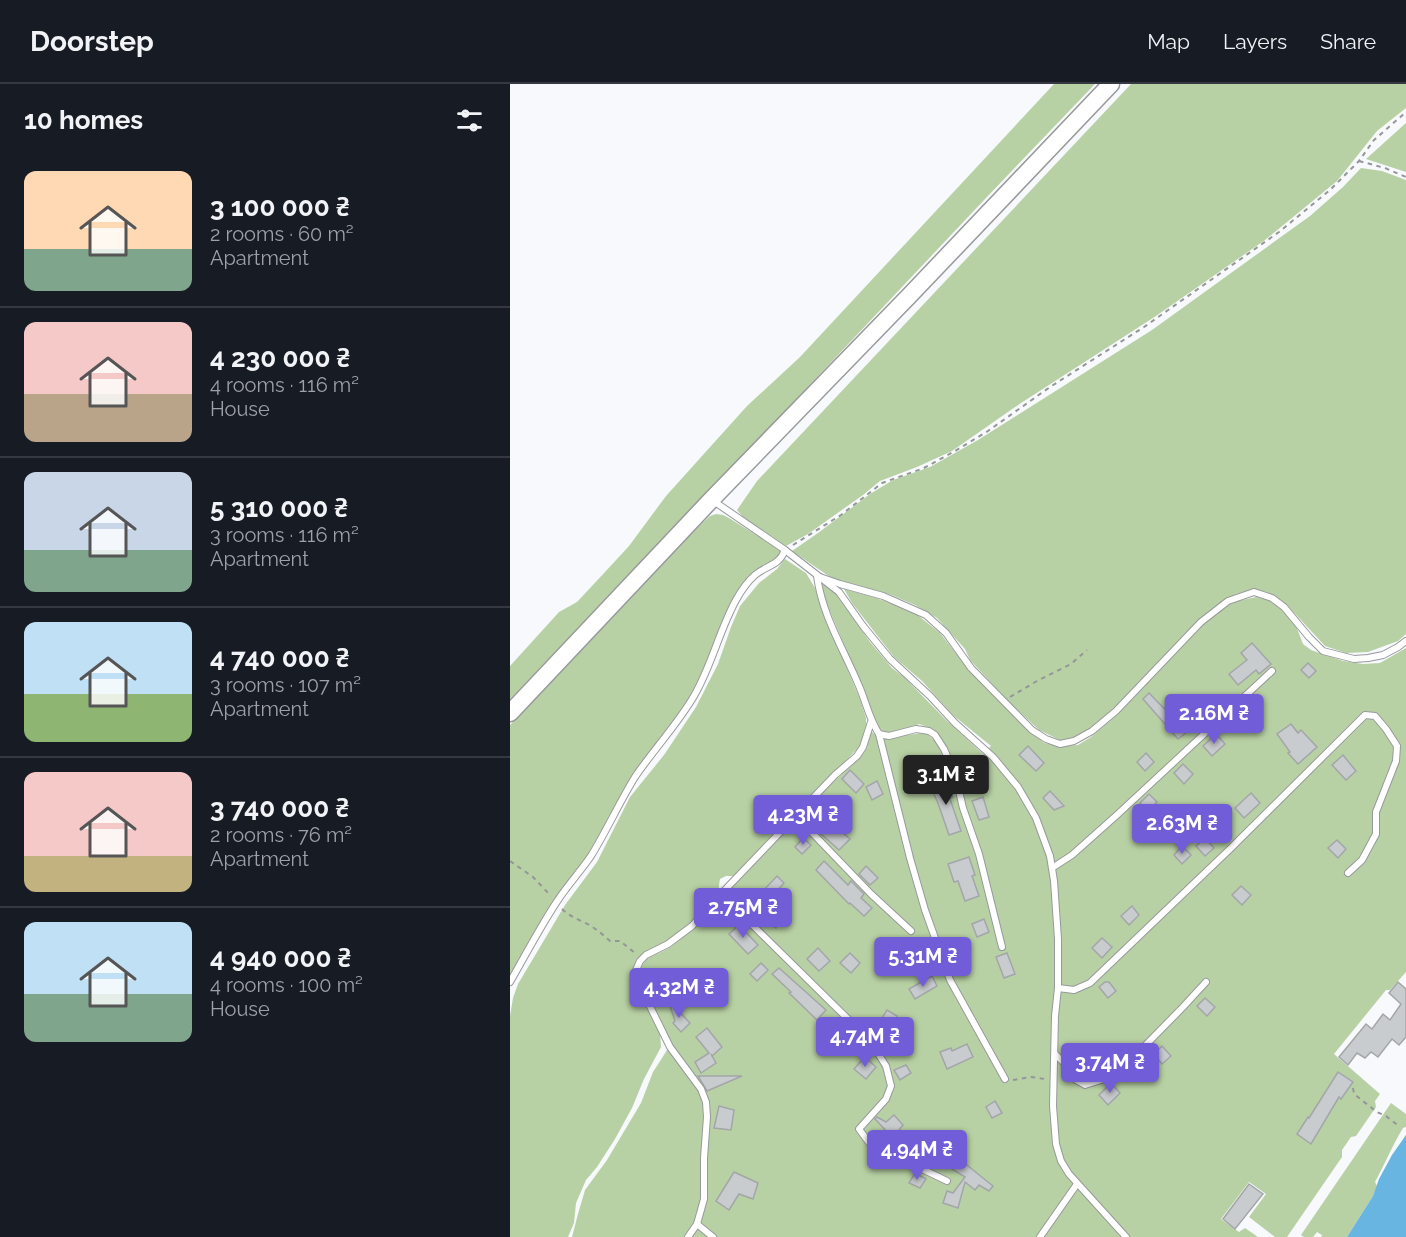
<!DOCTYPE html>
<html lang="en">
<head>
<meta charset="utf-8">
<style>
  :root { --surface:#171b24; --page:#20242c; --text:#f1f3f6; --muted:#9ea1a6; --line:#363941; --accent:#715dd7 }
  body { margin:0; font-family:Raleway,sans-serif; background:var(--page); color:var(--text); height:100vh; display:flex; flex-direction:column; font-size:22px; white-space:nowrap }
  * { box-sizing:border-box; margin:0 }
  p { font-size:20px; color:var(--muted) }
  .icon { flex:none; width:33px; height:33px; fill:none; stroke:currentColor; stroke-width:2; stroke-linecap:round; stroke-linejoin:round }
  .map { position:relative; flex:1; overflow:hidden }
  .panel { display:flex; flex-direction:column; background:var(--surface); width:510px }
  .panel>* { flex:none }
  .price { position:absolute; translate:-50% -51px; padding:0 14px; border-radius:6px; background:var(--accent); color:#fff; font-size:20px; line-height:39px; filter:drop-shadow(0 2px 3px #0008) }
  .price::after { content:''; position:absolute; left:50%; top:36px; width:18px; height:14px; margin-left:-9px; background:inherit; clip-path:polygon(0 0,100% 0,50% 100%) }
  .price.active { background:#222; color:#fff }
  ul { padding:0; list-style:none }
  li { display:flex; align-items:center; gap:18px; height:150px; padding:0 24px }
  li+li { border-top:2px solid var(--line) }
  li span { display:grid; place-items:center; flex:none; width:168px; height:120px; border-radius:12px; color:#555 }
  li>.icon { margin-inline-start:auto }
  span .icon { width:72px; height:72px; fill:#fffc; stroke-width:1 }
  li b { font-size:26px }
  h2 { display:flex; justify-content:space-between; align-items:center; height:72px; padding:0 24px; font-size:26px }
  header { display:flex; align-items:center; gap:36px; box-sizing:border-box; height:84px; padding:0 30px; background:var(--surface); border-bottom:2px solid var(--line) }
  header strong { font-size:28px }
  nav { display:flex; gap:33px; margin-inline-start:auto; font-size:21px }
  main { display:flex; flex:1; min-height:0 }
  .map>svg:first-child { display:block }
</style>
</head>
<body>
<header>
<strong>Doorstep</strong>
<nav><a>Map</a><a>Layers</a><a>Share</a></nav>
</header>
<main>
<section class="panel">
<h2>10 homes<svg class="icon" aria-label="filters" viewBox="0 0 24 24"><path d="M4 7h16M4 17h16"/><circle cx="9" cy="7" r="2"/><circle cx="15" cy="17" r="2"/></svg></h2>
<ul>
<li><span style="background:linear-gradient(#ffd9b3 65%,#7fa58c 0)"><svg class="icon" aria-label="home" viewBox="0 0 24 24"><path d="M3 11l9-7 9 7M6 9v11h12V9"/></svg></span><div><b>3 100 000 ₴</b><p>2 rooms · 60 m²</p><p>Apartment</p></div></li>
<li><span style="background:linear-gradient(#f6c9c9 60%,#b9a48a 0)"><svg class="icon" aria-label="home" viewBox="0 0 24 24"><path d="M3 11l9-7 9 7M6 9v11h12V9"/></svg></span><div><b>4 230 000 ₴</b><p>4 rooms · 116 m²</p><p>House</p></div></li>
<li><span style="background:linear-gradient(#c9d6e8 65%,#7fa58c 0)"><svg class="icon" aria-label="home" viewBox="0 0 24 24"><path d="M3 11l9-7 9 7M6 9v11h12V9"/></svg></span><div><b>5 310 000 ₴</b><p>3 rooms · 116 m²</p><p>Apartment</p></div></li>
<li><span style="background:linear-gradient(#bfe0f5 60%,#8fb573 0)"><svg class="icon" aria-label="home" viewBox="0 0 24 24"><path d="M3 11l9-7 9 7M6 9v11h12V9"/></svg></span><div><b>4 740 000 ₴</b><p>3 rooms · 107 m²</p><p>Apartment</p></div></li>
<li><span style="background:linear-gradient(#f6c9c9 70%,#c2b280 0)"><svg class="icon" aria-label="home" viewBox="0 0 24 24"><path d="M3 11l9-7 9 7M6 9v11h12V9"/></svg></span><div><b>3 740 000 ₴</b><p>2 rooms · 76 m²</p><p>Apartment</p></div></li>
<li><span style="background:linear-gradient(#bfe0f5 60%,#7fa58c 0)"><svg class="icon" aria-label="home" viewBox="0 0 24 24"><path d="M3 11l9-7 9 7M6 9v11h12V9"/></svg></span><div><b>4 940 000 ₴</b><p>4 rooms · 100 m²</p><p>House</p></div></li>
</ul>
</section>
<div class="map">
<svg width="896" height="1153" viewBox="0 0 896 1153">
  <rect width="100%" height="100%" fill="#f7f9fc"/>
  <g fill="#b8d1a4">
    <path d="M544,0H585L475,115L194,413L0,616V582L40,538L49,528L67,518L95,488L119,462L156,412L237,322L290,273Z"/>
    <path d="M621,0H896V24L867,47L827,97L755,156L646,232L511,319L442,367L407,383L370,397L353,411L298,450L276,462L234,434L227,426L247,397Z"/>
    <path d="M896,39V88L856,75Z"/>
    <path d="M851,84L872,87L896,96V550L888,557L858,568L836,569L815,562L777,521L757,508L740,506L726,510L707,521L686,539L592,637L566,653L552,657L529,646L499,618L460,576L455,565L427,534L405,521L379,510L323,495L282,467L308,449L360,410L383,396L420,383L468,356L642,246L800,132L833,103Z"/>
    <path d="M206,430L213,431L219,434L270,466L271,470L263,477L242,489L232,500L223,515L192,591L181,611L167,632L125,689L77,772L45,816L25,847L0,893V641L181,450L200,432Z"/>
    <path d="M275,475L296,489L305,504L319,543L350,615L356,634V641L350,662L224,792H216L210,795C209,799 209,805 208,809C204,818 170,850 161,856C142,867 130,863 124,888L150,949L151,963L134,995L122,1024L105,1055L87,1083L76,1096L66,1119L64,1139L58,1153H0V932L3,914L8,900L55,821L87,778L120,713L154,671L186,623L208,580L221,543L230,522L249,499L267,485Z"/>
    <path d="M312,499L326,510L360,558L382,584L394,593L436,636L473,670L481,662L444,632L412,597L384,573L342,519L334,505L366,514L405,529L430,549L459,586L504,633L534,659L548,662L568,661L581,653L607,631L695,539L719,519L746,513L766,518L786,542L793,560L801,566L833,577L853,580L870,579L896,564V888L880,906H876L824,970L870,1010L865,1017L866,1023L846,1052L841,1053L832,1066V1073L777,1153H765L739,1133L756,1110L739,1098L711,1135L729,1148L735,1144L748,1153H62L68,1130L75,1106L97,1076L131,1019L143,988L161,960L130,894C130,872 144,873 159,864C166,860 173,853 179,848L321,700L351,673L357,664L361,647C371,658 382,653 395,651C402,650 409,650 416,649L429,661L439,687L444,685L436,662L423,645L409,640L394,647L375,649L366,641L354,608L314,513Z"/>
    <path d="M881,1019L896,1030V1043L893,1044C882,1062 875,1080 865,1098L867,1102L863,1112L837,1153H811L812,1151L807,1148L803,1153H794L791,1151Z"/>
  </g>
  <path fill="#67b5e0" d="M896,1051V1153H837L863,1112L869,1095L882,1071Z"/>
  <g fill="#c9ccce" stroke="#a3a6a9" stroke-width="1.5">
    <path d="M742,559L761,580L749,590L746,586L728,601L719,590L737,576L731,569Z"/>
    <path d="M798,579L806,587L799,594L791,586Z"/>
    <path d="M639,609L677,648L668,655L633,615Z"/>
    <path d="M781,640L788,649L791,646L807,663L788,680L778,669L780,668L767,650Z"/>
    <path d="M706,650L715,660L702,672L693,662Z"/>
    <path d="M518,662L534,679L526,687L509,671Z"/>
    <path d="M636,669L644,678L635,687L627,678Z"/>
    <path d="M833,671L846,687L836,696L822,681Z"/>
    <path d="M673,680L683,690L674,700L664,689Z"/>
    <path d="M340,686L354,700L346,709L332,695Z"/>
    <path d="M434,694L443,713L440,715L451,747L439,751L428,719L422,706L425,705L422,699Z"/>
    <path d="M367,697L373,710L362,716L356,703Z"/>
    <path d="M540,707L554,722L544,726L533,714Z"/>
    <path d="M741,709L750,719L734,734L725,724Z"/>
    <path d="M639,710L647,718L638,727L630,719Z"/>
    <path d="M473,713L479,733L469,736L462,717Z"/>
    <path d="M318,736L340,755L329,766L308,747Z"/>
    <path d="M293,754L301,761L292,770L285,763Z"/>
    <path d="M695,754L704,764L695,772L686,762Z"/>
    <path d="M827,756L836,765L828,774L818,764Z"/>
    <path d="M672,762L681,771L672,780L664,771Z"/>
    <path d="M459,773L465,791L462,792L469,812L455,817L448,797L444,798L438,780Z"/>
    <path d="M314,777L338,801L341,797L354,810L351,814L362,824L354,832L340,819L339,820L306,786Z"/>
    <path d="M356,782L368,794L360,801L349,790Z"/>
    <path d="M267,792L274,799L261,814L271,824L266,844L253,835L238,820L251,807L252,808Z"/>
    <path d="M731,802L741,811L732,821L722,811Z"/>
    <path d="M622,822L629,831L619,841L611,832Z"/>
    <path d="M474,835L479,848L467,853L462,840Z"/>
    <path d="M229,841L248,861L238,870L219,850Z"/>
    <path d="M592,854L602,863L592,874L582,864Z"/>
    <path d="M393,862L400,869L390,880L382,873Z"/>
    <path d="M308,864L320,877L309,887L297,875Z"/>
    <path d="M340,869L350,879L341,889L330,879Z"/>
    <path d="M497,869L505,890L494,894L486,873Z"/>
    <path d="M251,879L258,886L247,897L240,890Z"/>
    <path d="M269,884L316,926L307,936L279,909L281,908L262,890Z"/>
    <path d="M422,892L427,902L405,915L399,905Z"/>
    <path d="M189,898L205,914L197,922L182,910V905Z"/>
    <path d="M595,898H599L606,907L598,914L589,903Z"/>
    <path d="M888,898L896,905V953L889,961L882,955L868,973L861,968L855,974L847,969L838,981L829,973L856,940L862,945L873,930L880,936L891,920L879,909Z"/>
    <path d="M695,914L705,923L697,932L687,922Z"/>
    <path d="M158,916L180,939L171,948L163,939L165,937Z"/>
    <path d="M377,926L387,932L380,945L369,939Z"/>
    <path d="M197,944L212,963L202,972L201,970L206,979L191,989L185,978L199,969L186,953Z"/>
    <path d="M457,960L463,973L437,985L430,968L441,964L442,967Z"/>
    <path d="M652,962L661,972L652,980L644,970Z"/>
    <path d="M355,973L366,983L356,995L344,985Z"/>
    <path d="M396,981L401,989L390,996L384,986Z"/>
    <path d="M828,988L843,998L831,1015L829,1013L801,1060L787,1050L798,1033L799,1034Z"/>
    <path d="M188,992H232L197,1007Z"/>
    <path d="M601,999L610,1009L598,1021L589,1011Z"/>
    <path d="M485,1017L492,1029L482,1034L476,1023Z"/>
    <path d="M209,1022L224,1026L221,1046L204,1044Z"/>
    <path d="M384,1031L393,1041L389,1046L424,1065L415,1080L391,1067L392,1064L365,1035L367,1033L376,1038Z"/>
    <path d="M448,1074L483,1102L479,1107L469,1101L465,1106L455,1098L448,1124L433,1119L437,1107L443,1109L455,1093L442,1085Z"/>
    <path d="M224,1088L248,1099L243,1115L229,1110L219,1126L206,1117Z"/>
    <path d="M405,1089L416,1095L410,1104L399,1099Z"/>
    <path d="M739,1100L753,1110L725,1145L713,1135Z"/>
  </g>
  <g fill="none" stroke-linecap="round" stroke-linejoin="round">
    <defs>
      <g id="lane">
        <path d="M202,416L275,466L329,508L353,542L380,575L420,612L445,639L483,673L508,703L526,734L540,772L544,797L548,855V904L545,932L543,1022L546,1060L551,1077L559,1090L616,1153"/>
        <path d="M361,638L353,663L347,672L325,691L211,810L341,938L364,963L376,982L381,1002L376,1015L349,1045L360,1060L437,1097"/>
        <path d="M369,650L379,652L406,645L419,647L425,651L434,665L445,690L453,724L469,770L492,863"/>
        <path d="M286,732L361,810L401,847"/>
        <path d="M542,784L562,771L608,730L762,587"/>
        <path d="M0,898C15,872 29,845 46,819C56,803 70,788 81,772C97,746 109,719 125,693C144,665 167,641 184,612C202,581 209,547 226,516C231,507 237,498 245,491C257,481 269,482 275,466"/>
        <path d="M548,904L564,906L580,899L721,764L855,631L865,632L876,645L887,662L886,677L866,728V750L852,776L838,789"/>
        <path d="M545,970L556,981L566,996L575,1001L594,995L623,974L673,923L696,898"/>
        <path d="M495,995L440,896L415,826L400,774L369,650C359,635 356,618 349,602C334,566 312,531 307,492L330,500L373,512L416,531L436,549L461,584L522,646L536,655L550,660L564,657L582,647L606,627L691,538L718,517L744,508L762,514L774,523L799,553L813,567L844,575L858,574L873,571L888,563L896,557"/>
        <path d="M187,1140L203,1153"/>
        <path d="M178,1153L187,1140L194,1115V1074L197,1033L196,1018L191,1005L160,963L130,902L126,886L130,877L136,871L158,860L182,842L211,810"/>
        <path d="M530,1153L567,1100"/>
      </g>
      <path id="secondary" d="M0,629L201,416L400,211L601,0"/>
    </defs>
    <use href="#lane" stroke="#97999c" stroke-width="8"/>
    <use href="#secondary" stroke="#97999c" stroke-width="19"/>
    <g stroke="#949698" stroke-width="2" stroke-dasharray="4.5 4.5" stroke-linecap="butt">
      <path d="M849,77L875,84L896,93"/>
      <path d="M283,461L331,431L372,399L414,384L445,367L478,347L540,303L634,243L769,148L820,106L849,77L864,56L896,28"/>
      <path d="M500,613L527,597L561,580L577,566"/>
      <path d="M0,777L23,793L41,812"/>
      <path d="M52,825C61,834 74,837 84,844C90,848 95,853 100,857H110L125,869"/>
      <path d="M503,996L521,993L535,995"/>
      <path d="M843,1004L844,1010L867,1028L876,1032L890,1043"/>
    </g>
    <use href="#lane" stroke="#fff" stroke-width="6"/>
    <use href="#secondary" stroke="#fff" stroke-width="16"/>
  </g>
</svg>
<b class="price" style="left:704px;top:661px">2.16M ₴</b>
<b class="price active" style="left:436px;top:722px">3.1M ₴</b>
<b class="price" style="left:293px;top:762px">4.23M ₴</b>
<b class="price" style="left:672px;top:771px">2.63M ₴</b>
<b class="price" style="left:233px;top:855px">2.75M ₴</b>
<b class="price" style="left:413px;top:904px">5.31M ₴</b>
<b class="price" style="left:169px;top:935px">4.32M ₴</b>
<b class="price" style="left:355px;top:984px">4.74M ₴</b>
<b class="price" style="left:600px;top:1010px">3.74M ₴</b>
<b class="price" style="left:407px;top:1097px">4.94M ₴</b>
</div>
</main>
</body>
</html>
